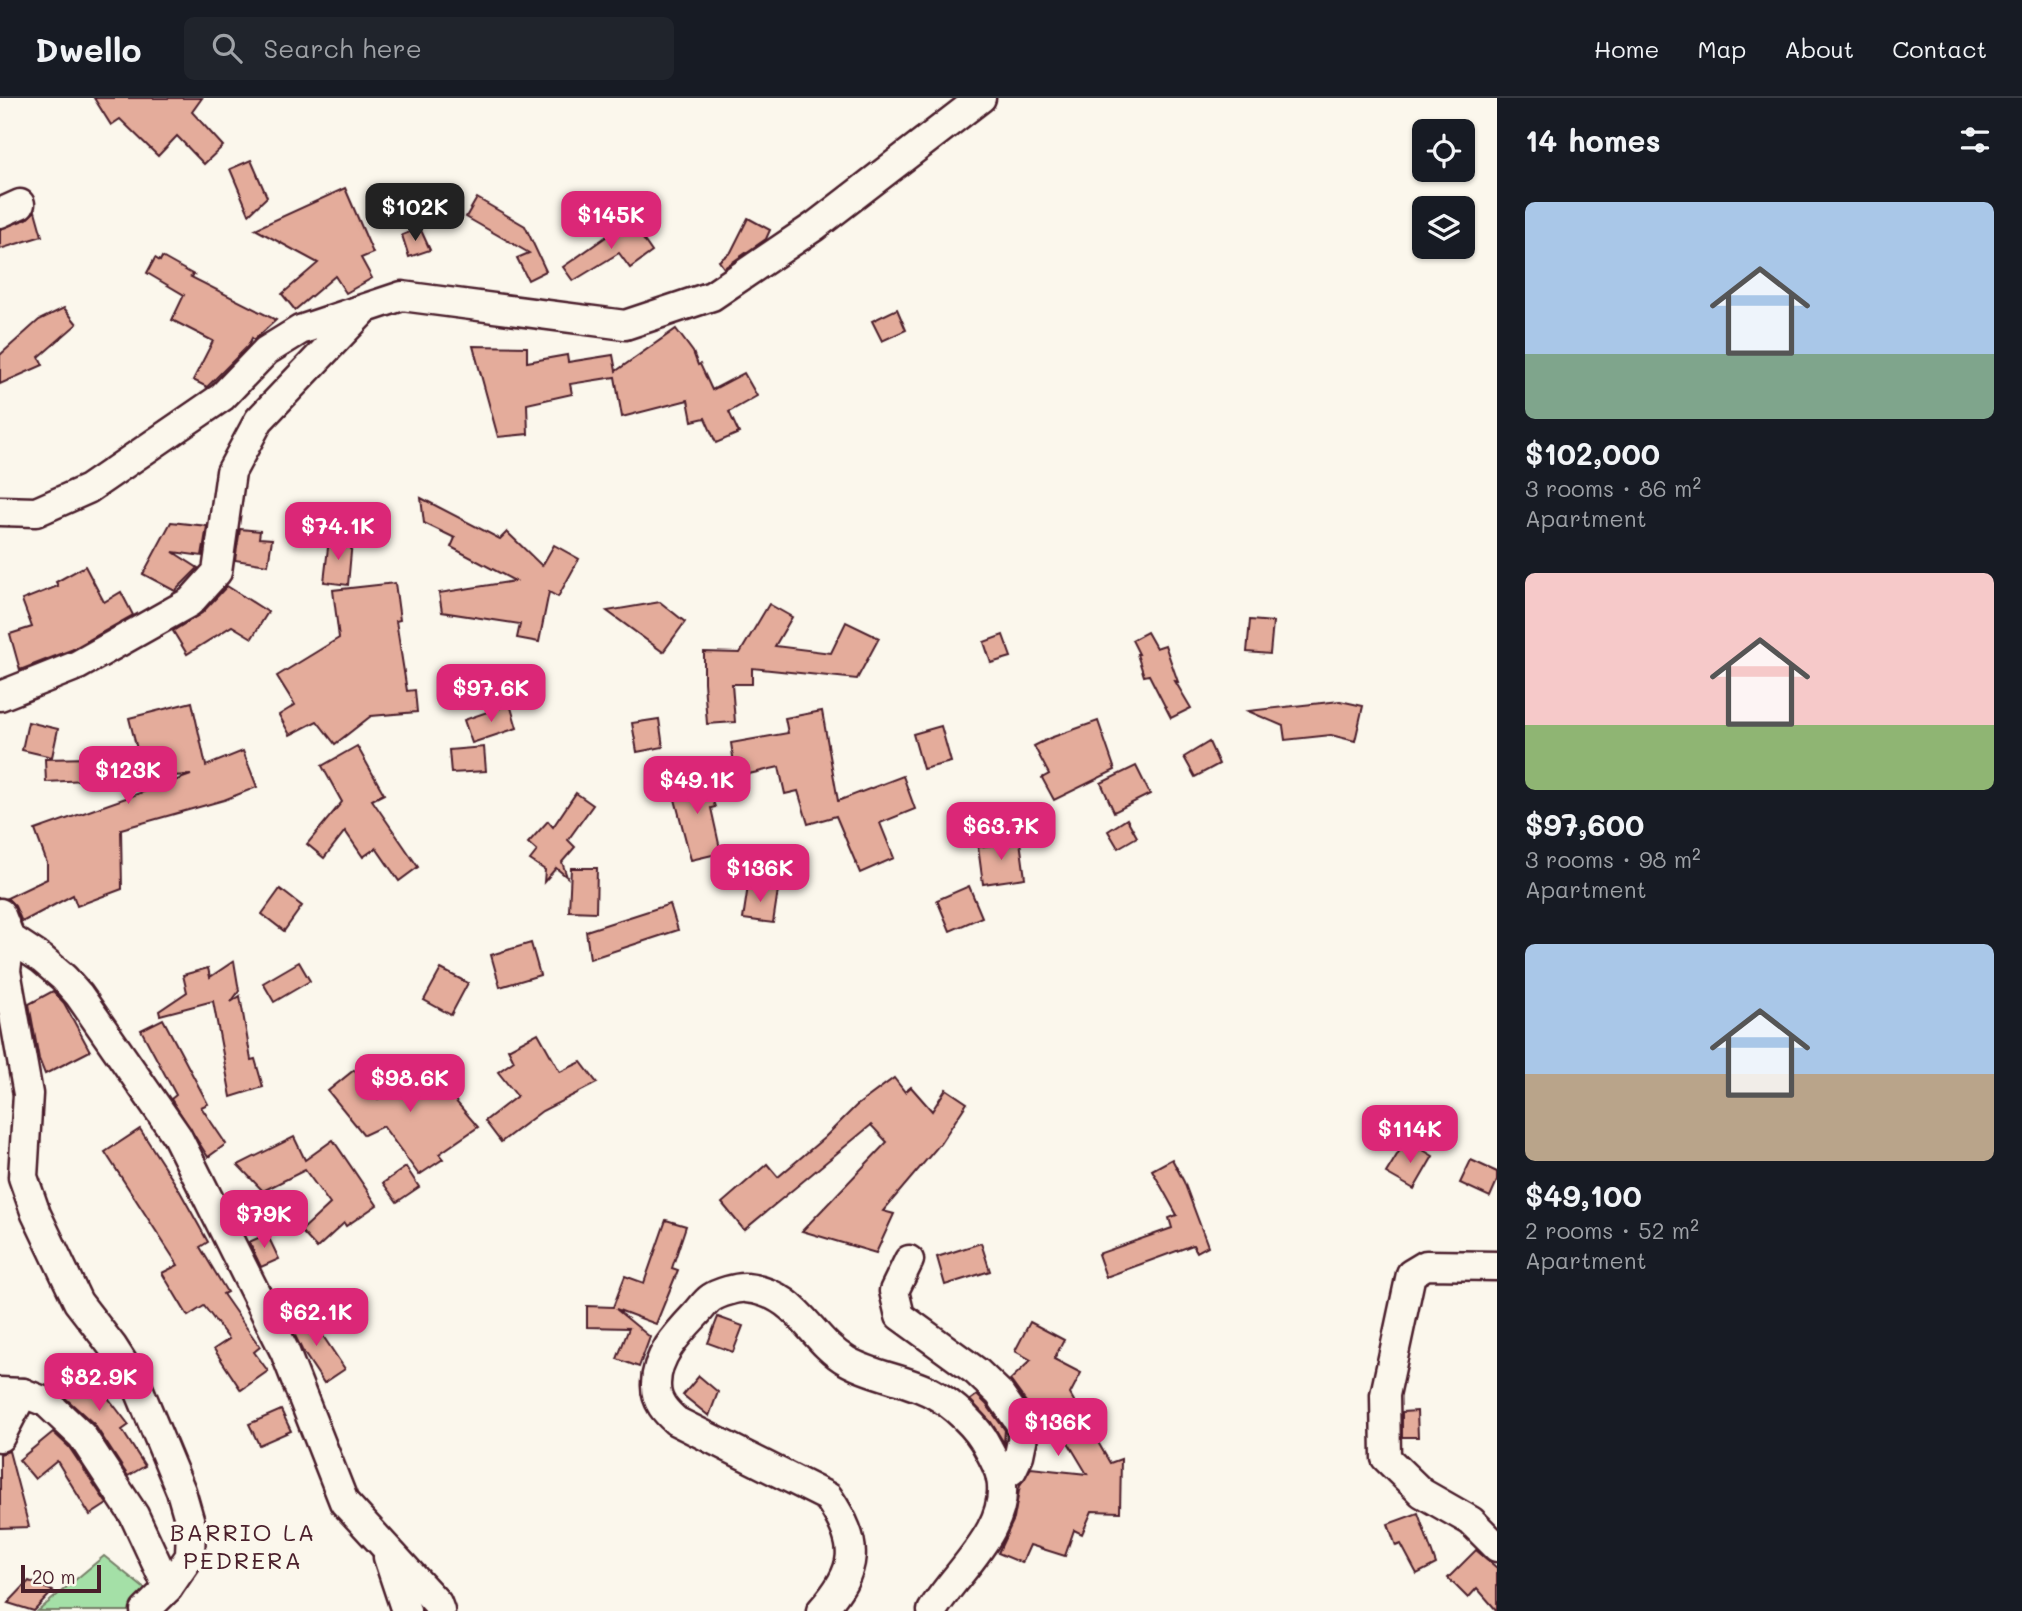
<!DOCTYPE html>
<html lang="en">
<head>
<meta charset="utf-8">
<style>
  :root { --surface:#171b24; --page:#20242c; --text:#f1f3f6; --muted:#9ea1a6; --line:#363941; --accent:#db2777 }
  body { margin:0; font-family:Mali,sans-serif; background:var(--page); color:var(--text); height:100vh; display:flex; flex-direction:column; font-size:26px; white-space:nowrap }
  * { box-sizing:border-box; margin:0 }
  p { font-size:23px; color:var(--muted) }
  .icon { flex:none; width:38px; height:38px; fill:none; stroke:currentColor; stroke-width:2; stroke-linecap:round; stroke-linejoin:round }
  .map { position:relative; flex:1; overflow:hidden }
  .panel { display:flex; flex-direction:column; background:var(--surface); width:525px }
  .panel>* { flex:none }
  .controls { position:absolute; left:1412px; top:21px; display:grid; gap:14px }
  .controls a { display:grid; place-items:center; width:63px; height:63px; border-radius:10px; background:var(--surface); box-shadow:0 2px 5px #0004; font-size:35px }
  .scale { position:absolute; left:21px; bottom:18px; width:80px; box-sizing:border-box; padding-left:7px; border:4px solid #4a1f2b; border-top:0; font-size:19px; line-height:24px; white-space:nowrap; color:#4a1f2b; -webkit-text-stroke:5px #fbf7ec; paint-order:stroke }
  .price { position:absolute; translate:-50% -60px; padding:0 16px; border-radius:14px; background:var(--accent); color:#fff; font-size:23px; line-height:46px; filter:drop-shadow(0 2px 4px #0008) }
  .price::after { content:''; position:absolute; left:50%; top:42px; width:21px; height:16px; margin-left:-10px; background:inherit; clip-path:polygon(0 0,100% 0,50% 100%) }
  .price.current { background:#222; color:#fff }
  ul { padding:0; list-style:none }
  li { display:grid; align-content:center; gap:14px; height:371px; padding:0 28px }
  li span { display:grid; place-items:center; height:217px; border-radius:10px; color:#555 }
  li>.icon { margin-inline-start:auto }
  span .icon { width:126px; height:126px; fill:#fffc; stroke-width:1 }
  li b { font-size:30px }
  h2 { display:flex; justify-content:space-between; align-items:center; height:84px; padding:0 28px; font-size:30px }
  header { display:flex; align-items:center; gap:42px; box-sizing:border-box; height:98px; padding:0 35px; background:var(--surface); border-bottom:2px solid var(--line) }
  header strong { font-size:33px }
  nav { display:flex; gap:38px; margin-inline-start:auto; font-size:24px }
  .search { width:490px; height:63px; background:var(--page); display:flex; align-items:center; gap:18px; box-sizing:border-box; padding:0 24px; border-radius:10px; color:var(--muted); font-size:26px }
  main { display:flex; flex:1; min-height:0 }
  .map>svg:first-child { display:block }
</style>
</head>
<body>
<header>
<strong>Dwello</strong>
<div class="search"><svg class="icon" aria-label="search" viewBox="0 0 24 24"><circle cx="10" cy="10" r="6"/><path d="M15 15l6 6"/></svg>Search here</div>
<nav><a>Home</a><a>Map</a><a>About</a><a>Contact</a></nav>
</header>
<main>
<div class="map">
<svg width="1497" height="1513" viewBox="0 0 1497 1513">
  <rect width="100%" height="100%" fill="#fbf7ec"/>
  <filter id="ink" filterUnits="userSpaceOnUse"><feTurbulence type="fractalNoise" baseFrequency=".0143" numOctaves="2"/><feDisplacementMap in="SourceGraphic" scale="14" xChannelSelector="R" yChannelSelector="G"/><feConvolveMatrix kernelMatrix="1 2 1 2 8 2 1 2 1" color-interpolation-filters="sRGB"/></filter>
  <g filter="url(#ink)">
    <path fill="#a4e0a7" stroke="#778069" stroke-width="2" d="M104,1458L151,1496L130,1513H38Z"/>
    <g fill="#e4ac9b" stroke="#4a1f2b" stroke-width="2">
      <path d="M94,0H202L192,14L223,48L204,66L177,38L158,58L120,21L111,27Z"/>
      <path d="M251,62L267,99L249,116L230,71Z"/>
      <path d="M345,90L373,155L361,160L372,180L346,195L335,178L295,212L282,196L318,165L255,131Z"/>
      <path d="M477,100L525,128L546,173L528,182L517,160L529,155L466,119Z"/>
      <path d="M35,113L42,138L0,151V131L27,121Z"/>
      <path d="M748,120L770,132L766,141L724,170L719,163L731,154Z"/>
      <path d="M630,122L652,154L630,170L619,155L573,183L563,169Z"/>
      <path d="M420,130L430,152L409,159L402,137Z"/>
      <path d="M162,159L194,177L191,179L276,222L254,242L252,240L248,248L207,289L193,282L213,243L172,222L184,197L147,175L155,160L160,163Z"/>
      <path d="M64,210L77,226L39,259L43,267L0,286V257L39,222Z"/>
      <path d="M897,211L906,232L882,243L872,223Z"/>
      <path d="M676,231L693,254L698,267L700,266L712,292L744,275L757,298L729,314L739,335L716,345L705,320L692,323L688,302L622,319L615,279L570,286L572,296L527,306L528,336L498,339L473,248L527,249V264L567,257L568,264L613,257L616,273Z"/>
      <path d="M421,400L500,441L507,434L542,468L554,447L579,461L558,499L549,494L539,544L517,540L520,526L442,514L439,495L515,483L451,449L455,440L424,425Z"/>
      <path d="M171,424L207,428L202,458L173,454L198,470L175,493L143,476Z"/>
      <path d="M240,431L260,433L259,440L272,441L268,467L235,462Z"/>
      <path d="M329,441L352,443L348,487L324,484Z"/>
      <path d="M85,468L104,504L121,494L133,517L71,552L20,572L10,536L32,529L22,502L58,488L56,484Z"/>
      <path d="M395,485L400,522L396,523L407,593L415,592L417,614L371,618L335,646L317,623L290,637L279,617L295,607L277,578L339,540L333,492Z"/>
      <path d="M227,488L268,514L252,540L232,528L187,556L173,533L202,515Z"/>
      <path d="M660,504L685,524L663,554L607,513Z"/>
      <path d="M769,506L792,519L775,548L831,555L846,524L879,540L857,581L752,570V586H732L735,624L707,626L704,584V554L740,555Z"/>
      <path d="M1250,522L1273,524L1270,556L1247,554Z"/>
      <path d="M1147,534L1156,550L1165,547L1178,584L1175,583L1191,610L1171,620L1149,577L1144,578L1137,556H1139L1132,542Z"/>
      <path d="M1003,537L1011,559L991,565L984,544Z"/>
      <path d="M1340,603L1363,608L1355,643L1331,637L1285,642L1283,628L1248,613Z"/>
      <path d="M192,604L206,668L243,653L257,689L224,702L121,731L122,791L77,808L73,797L22,824L15,808L7,800L47,781V765L35,732L191,677L46,684L45,661L139,659L129,620Z"/>
      <path d="M510,606L517,630L472,645L464,622Z"/>
      <path d="M822,613L838,703L903,678L915,711L880,725L894,760L860,775L836,718L808,726L798,693L785,696L779,669L736,679L731,645L788,635L785,620Z"/>
      <path d="M659,621L663,649L637,654L632,625Z"/>
      <path d="M1098,623L1115,672L1054,702L1042,680L1049,676L1034,648L1050,640Z"/>
      <path d="M28,624L58,631L52,659L22,652Z"/>
      <path d="M941,628L951,664L923,671L913,636Z"/>
      <path d="M1209,644L1219,666L1195,679L1184,659Z"/>
      <path d="M357,648L384,696L372,702L418,769L399,783L376,750L363,759L345,733L324,760L307,746L342,704L322,668Z"/>
      <path d="M484,649L486,673L451,675L449,652Z"/>
      <path d="M1136,668L1150,696L1114,714L1101,685Z"/>
      <path d="M704,676L715,709L711,710L721,755L691,762L671,686Z"/>
      <path d="M576,695L593,707L568,742L575,749L562,764L567,779L556,770L544,784L545,772L530,762L537,753L528,745L548,723L553,729Z"/>
      <path d="M1127,721L1137,739L1118,750L1108,733Z"/>
      <path d="M1020,743L1025,780L983,786L978,749Z"/>
      <path d="M571,770H597L596,814L569,813Z"/>
      <path d="M748,788L778,792L773,825L743,821Z"/>
      <path d="M969,788L982,819L950,833L937,802Z"/>
      <path d="M280,791L302,808L284,833L262,816Z"/>
      <path d="M670,806L678,832L590,861L586,833Z"/>
      <path d="M531,845L540,877L500,889L491,857Z"/>
      <path d="M234,863L239,893L231,904L240,898L251,962L255,961L263,989L231,999L213,903L160,917L159,913L187,894L183,877L208,870L210,879Z"/>
      <path d="M299,864L310,883L274,904L263,885Z"/>
      <path d="M441,871L468,885L451,917L424,902Z"/>
      <path d="M53,893L64,905L90,953L45,976L39,961L29,906Z"/>
      <path d="M163,921L208,1006L201,1009L226,1046L208,1059L171,1001L176,997L141,932Z"/>
      <path d="M538,935L560,974L581,964L597,985L542,1013L501,1044L485,1023L517,998L498,974L514,963L508,951Z"/>
      <path d="M444,965L459,984L447,993L478,1029L439,1056L443,1061L419,1077L383,1028L364,1037L328,993L354,972L378,1001L427,970L431,975Z"/>
      <path d="M894,980L905,994L911,989L932,1013L946,991L967,1005L940,1046L883,1113L894,1116L876,1155L802,1133L887,1044L871,1027L744,1132L722,1105L767,1066L778,1079L824,1040L856,1008Z"/>
      <path d="M140,1031L178,1090L208,1144L200,1149L227,1194L223,1196L260,1249L254,1254L268,1273L241,1292L214,1251L229,1241L204,1208L188,1218L162,1175L178,1167L105,1054Z"/>
      <path d="M294,1039L305,1062L333,1042L377,1107L346,1128L344,1125L317,1150L301,1133L330,1106L305,1072L263,1093L238,1067Z"/>
      <path d="M1406,1042L1433,1058L1414,1091L1386,1075Z"/>
      <path d="M1172,1061L1184,1084L1208,1148L1197,1154L1193,1147L1106,1179L1098,1156L1172,1130L1169,1120L1177,1117L1152,1072Z"/>
      <path d="M1471,1062L1497,1074V1083L1490,1099L1460,1085Z"/>
      <path d="M406,1069L419,1089L397,1104L383,1085Z"/>
      <path d="M666,1122L686,1128L672,1170L678,1172L656,1226L616,1211L650,1239L639,1269L617,1261L629,1230L587,1229V1208L613,1209L625,1178L644,1185Z"/>
      <path d="M267,1136L279,1161L261,1169L249,1144Z"/>
      <path d="M981,1145L990,1173L945,1187L937,1159Z"/>
      <path d="M307,1214L345,1271L324,1285L302,1252L289,1225Z"/>
      <path d="M718,1219L743,1228L733,1254L708,1245Z"/>
      <path d="M1030,1224L1064,1242L1054,1261L1081,1275L1070,1296L1110,1365L1121,1361L1120,1414L1092,1413L1082,1436L1074,1432L1065,1458L1030,1447L1022,1465L998,1455L1014,1421L1020,1387L1031,1370L1087,1376L1048,1311L1037,1323L1034,1315L1010,1282L1031,1262L1015,1253Z"/>
      <path d="M78,1261L100,1280L96,1284L129,1327L122,1332L145,1368L128,1378L94,1326L53,1289Z"/>
      <path d="M699,1278L718,1294L709,1318L683,1297Z"/>
      <path d="M977,1297L986,1306L1005,1332L1004,1345L991,1324L970,1302Z"/>
      <path d="M281,1312L291,1333L259,1347L249,1326Z"/>
      <path d="M1417,1313L1418,1339H1402V1314Z"/>
      <path d="M53,1334L69,1349L107,1406L90,1417L57,1363L35,1381L19,1362Z"/>
      <path d="M9,1353L29,1429L0,1430V1356Z"/>
      <path d="M1418,1415L1436,1466L1417,1476L1401,1446L1396,1448L1388,1426Z"/>
      <path d="M1476,1452L1497,1470V1513L1477,1490L1468,1500L1448,1480Z"/>
      <path d="M29,1483L53,1493L34,1513L8,1505Z"/>
    </g>
    <g fill="none" stroke-linecap="round" stroke-linejoin="round">
      <defs>
        <g id="minor">
          <path d="M0,115L20,106"/>
          <path d="M0,413L36,414L88,391L222,299L266,253L300,232L402,198L625,227L712,198L815,128L981,0"/>
          <path d="M0,598L78,567L190,504L217,474L231,374L259,322L362,214"/>
          <path d="M0,815L10,840L42,861L64,880L79,897L177,1038L285,1254L344,1404L437,1505L440,1513"/>
          <path d="M909,1162L894,1193L900,1218L977,1274L999,1295L1020,1325L1023,1338L1019,1357L1012,1372L1001,1380"/>
          <path d="M1497,1168L1426,1167L1411,1176L1385,1297L1386,1360L1422,1395L1471,1423L1497,1449"/>
          <path d="M0,1294L23,1295L46,1304L82,1338L134,1417L168,1490L190,1458L191,1428L181,1393L137,1287L112,1248L78,1204L36,1116L23,1079L28,996L6,873L10,840"/>
          <path d="M0,1339L23,1295"/>
          <path d="M388,1459L406,1513"/>
          <path d="M145,1513L168,1490"/>
          <path d="M821,1513C859,1470 860,1447 828,1399L676,1323C666,1314 656,1304 656,1288C655,1259 678,1235 696,1216C701,1211 705,1204 711,1200C718,1195 738,1189 746,1190C799,1195 809,1241 847,1263C873,1278 906,1281 932,1295C953,1306 978,1329 988,1350C993,1359 999,1370 1001,1380C1011,1431 955,1474 932,1513"/>
        </g>
      </defs>
      <use href="#minor" stroke="#4a1f2b" stroke-width="33"/>
      <use href="#minor" stroke="#fbf7ec" stroke-width="28"/>
    </g>
  </g>
  <g text-anchor="middle" stroke-width="7" stroke-linejoin="round" paint-order="stroke">
    <g font-size="24" letter-spacing="2" fill="#4a1f2b" stroke="#fbf7ec">
      <text x="243" y="1443">BARRIO LA<tspan x="243" dy="28">PEDRERA</tspan></text>
    </g>
  </g>
</svg>
<div class="controls">
<a><svg class="icon" aria-label="locate" viewBox="0 0 24 24"><circle cx="12" cy="12" r="6"/><path d="M12 2v4M12 18v4M2 12h4M18 12h4"/></svg></a>
<a><svg class="icon" aria-label="layers" viewBox="0 0 24 24"><path d="M12 4l9 5-9 5-9-5zM3 14l9 5 9-5"/></svg></a>
</div>
<div class="scale">20 m</div>
<b class="price current" style="left:415px;top:145px">$102K</b>
<b class="price" style="left:611px;top:153px">$145K</b>
<b class="price" style="left:338px;top:464px">$74.1K</b>
<b class="price" style="left:491px;top:626px">$97.6K</b>
<b class="price" style="left:128px;top:708px">$123K</b>
<b class="price" style="left:697px;top:718px">$49.1K</b>
<b class="price" style="left:1001px;top:764px">$63.7K</b>
<b class="price" style="left:760px;top:806px">$136K</b>
<b class="price" style="left:410px;top:1016px">$98.6K</b>
<b class="price" style="left:1410px;top:1067px">$114K</b>
<b class="price" style="left:264px;top:1152px">$79K</b>
<b class="price" style="left:316px;top:1250px">$62.1K</b>
<b class="price" style="left:99px;top:1315px">$82.9K</b>
<b class="price" style="left:1058px;top:1360px">$136K</b>
</div>
<section class="panel">
<h2>14 homes<svg class="icon" aria-label="filters" viewBox="0 0 24 24"><path d="M4 7h16M4 17h16"/><circle cx="9" cy="7" r="2"/><circle cx="15" cy="17" r="2"/></svg></h2>
<ul>
<li><span style="background:linear-gradient(#a9c7e8 70%,#7fa58c 0)"><svg class="icon" aria-label="home" viewBox="0 0 24 24"><path d="M3 11l9-7 9 7M6 9v11h12V9"/></svg></span><div><b>$102,000</b><p>3 rooms · 86 m²</p><p>Apartment</p></div></li>
<li><span style="background:linear-gradient(#f6c9c9 70%,#8fb573 0)"><svg class="icon" aria-label="home" viewBox="0 0 24 24"><path d="M3 11l9-7 9 7M6 9v11h12V9"/></svg></span><div><b>$97,600</b><p>3 rooms · 98 m²</p><p>Apartment</p></div></li>
<li><span style="background:linear-gradient(#a9c7e8 60%,#b9a48a 0)"><svg class="icon" aria-label="home" viewBox="0 0 24 24"><path d="M3 11l9-7 9 7M6 9v11h12V9"/></svg></span><div><b>$49,100</b><p>2 rooms · 52 m²</p><p>Apartment</p></div></li>
</ul>
</section>
</main>
</body>
</html>
